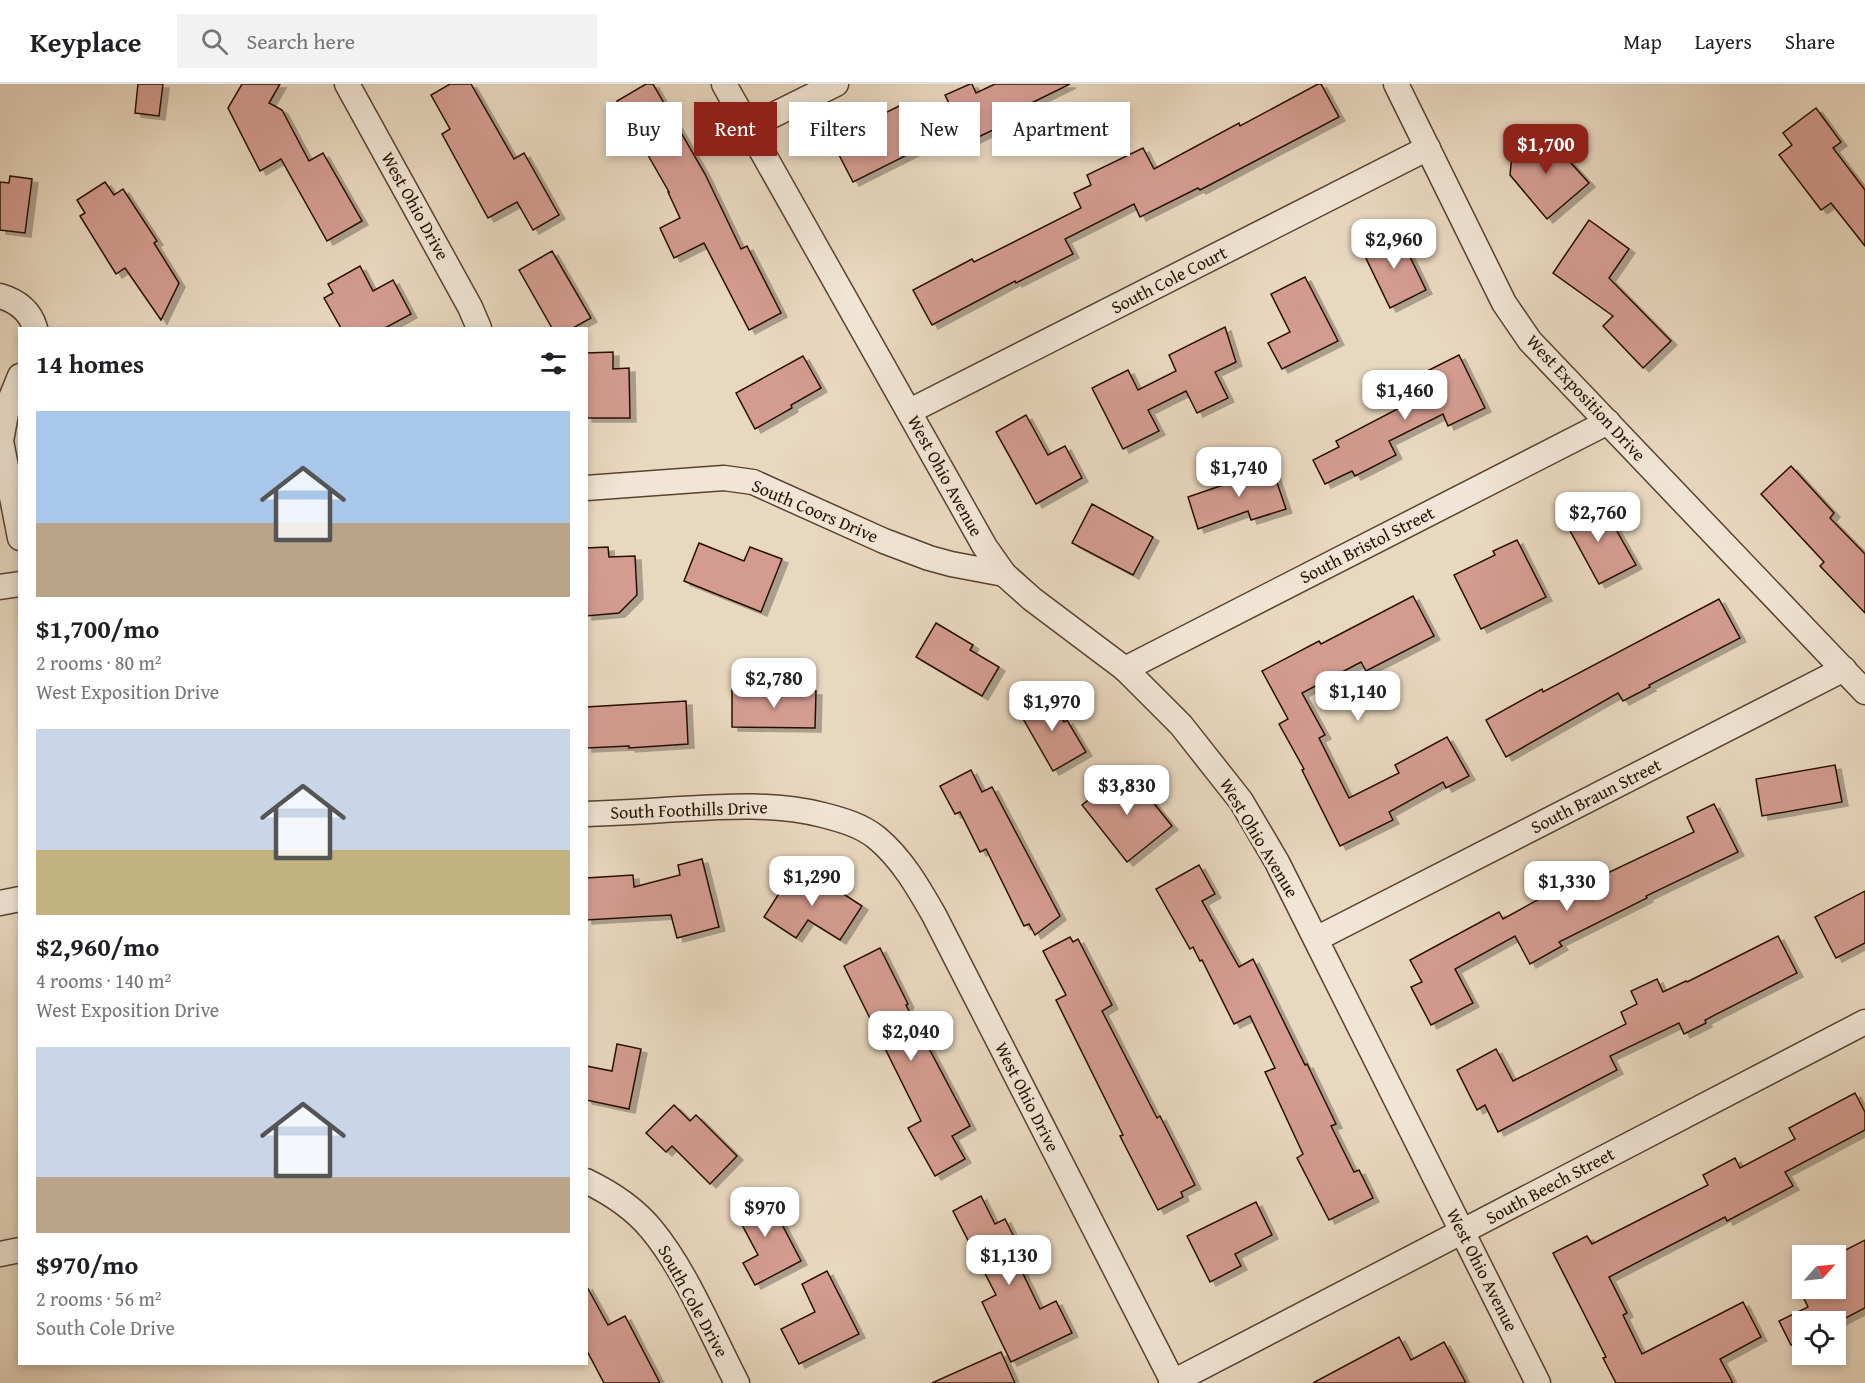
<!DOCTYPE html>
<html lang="en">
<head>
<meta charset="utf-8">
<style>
  :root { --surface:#fff; --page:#f2f2f2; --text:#202124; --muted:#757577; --line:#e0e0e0; --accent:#8f2418 }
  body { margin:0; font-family:"Gentium Book Plus",serif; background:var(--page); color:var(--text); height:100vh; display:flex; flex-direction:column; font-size:22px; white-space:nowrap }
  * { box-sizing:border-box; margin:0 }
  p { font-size:20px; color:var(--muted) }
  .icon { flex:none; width:33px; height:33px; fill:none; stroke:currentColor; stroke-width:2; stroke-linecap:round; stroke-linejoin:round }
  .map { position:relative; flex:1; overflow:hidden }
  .drawer { position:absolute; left:18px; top:243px; width:570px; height:1038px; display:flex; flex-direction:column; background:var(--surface); border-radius:0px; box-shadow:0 3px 9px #0003 }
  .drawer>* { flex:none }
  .guide { position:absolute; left:606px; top:18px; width:570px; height:54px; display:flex; gap:12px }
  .needle { width:39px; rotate:63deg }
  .fabs { position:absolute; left:1792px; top:1161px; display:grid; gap:12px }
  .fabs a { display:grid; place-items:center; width:54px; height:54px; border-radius:0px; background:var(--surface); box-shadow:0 3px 9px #0003; font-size:30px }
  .price { position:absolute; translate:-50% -51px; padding:0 14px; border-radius:12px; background:#fff; color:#222; font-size:20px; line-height:39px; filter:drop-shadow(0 2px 3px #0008) }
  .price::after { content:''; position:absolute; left:50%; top:36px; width:18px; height:14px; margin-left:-9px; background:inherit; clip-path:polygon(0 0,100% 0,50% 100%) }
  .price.selected { background:var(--accent); color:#fff }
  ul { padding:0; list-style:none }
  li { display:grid; align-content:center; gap:12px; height:318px; padding:0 18px }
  li span { display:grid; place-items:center; height:186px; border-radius:0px; color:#555 }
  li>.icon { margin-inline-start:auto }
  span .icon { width:108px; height:108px; fill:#fffc; stroke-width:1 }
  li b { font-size:26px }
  h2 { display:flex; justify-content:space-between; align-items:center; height:72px; padding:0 18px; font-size:26px }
  .chip { padding:0 21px; border-radius:0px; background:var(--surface); box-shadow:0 3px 9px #0003; font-size:21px; line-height:54px }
  .chip.selected { background:var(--accent); color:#fff }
  header { display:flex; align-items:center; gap:36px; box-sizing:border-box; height:84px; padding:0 30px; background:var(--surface); border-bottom:2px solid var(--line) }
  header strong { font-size:28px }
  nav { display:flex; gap:33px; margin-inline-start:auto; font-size:21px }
  .search { width:420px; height:54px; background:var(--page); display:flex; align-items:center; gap:15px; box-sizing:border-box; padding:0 21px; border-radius:0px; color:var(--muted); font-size:22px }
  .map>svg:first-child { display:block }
</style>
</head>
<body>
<header>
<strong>Keyplace</strong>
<div class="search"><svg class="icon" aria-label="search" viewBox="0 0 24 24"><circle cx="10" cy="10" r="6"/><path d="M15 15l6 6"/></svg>Search here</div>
<nav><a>Map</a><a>Layers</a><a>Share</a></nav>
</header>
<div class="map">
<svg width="1865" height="1299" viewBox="0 0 1865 1299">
  <defs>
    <filter id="shadow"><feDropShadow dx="6" dy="4" stdDeviation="0" flood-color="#0004"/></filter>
  </defs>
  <rect width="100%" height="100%" fill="#e9d8c0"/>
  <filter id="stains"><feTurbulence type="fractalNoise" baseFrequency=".00333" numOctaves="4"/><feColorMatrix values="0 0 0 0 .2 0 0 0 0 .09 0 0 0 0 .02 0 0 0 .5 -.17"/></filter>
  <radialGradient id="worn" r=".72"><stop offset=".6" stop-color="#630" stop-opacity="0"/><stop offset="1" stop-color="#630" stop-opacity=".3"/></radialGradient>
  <g fill="#d49c91" stroke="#261100" stroke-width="1.5" filter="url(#shadow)">
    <path d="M138,0H163L159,32L135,29Z"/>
    <path d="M242,0H280L269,19L282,26L309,77L323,69L362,137L327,157L281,75L260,87L228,24Z"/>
    <path d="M450,0H471L514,75L524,69L559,131L533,146L517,118L488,134L442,50L450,45L431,11Z"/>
    <path d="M646,0H653L705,90L741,165L747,162L781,229L749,246L704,159L674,174L660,144L680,134L668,108H669L617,17Z"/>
    <path d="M970,0H972L976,9L995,0H1070L1015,27L1018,34L968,58L945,11Z"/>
    <path d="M1318,0H1321L1339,33L1200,106L1198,104L1140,133L1134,120L1065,155L1073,170L1016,199L1015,197L932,241L913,206L972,175L974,178L1081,124L1074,109L1091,101L1087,91L1143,64L1154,85L1239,39L1240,42Z"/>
    <path d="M903,20L925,62L853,98L836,65L867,49L863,40Z"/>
    <path d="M1816,24L1841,58L1833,64L1865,106V162L1831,119L1821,126L1779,71L1792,61L1783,49Z"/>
    <path d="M1543,48L1589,99L1547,135L1510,91L1512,71Z"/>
    <path d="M10,92L32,95L25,149L0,146V98L9,99Z"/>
    <path d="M105,98L114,111L123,105L157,157L154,159L179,199L161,236L125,184L116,190L80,132L85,129L77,116Z"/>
    <path d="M1589,136L1629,165L1609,194L1671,257L1643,284L1603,242L1613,232L1553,189Z"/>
    <path d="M1398,148L1426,206L1390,224L1362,166Z"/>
    <path d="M552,167L591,234L573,244H552L519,186Z"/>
    <path d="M360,182L373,207L393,196L411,230L385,244H341L324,214L333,209L328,200Z"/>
    <path d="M1305,193L1338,257L1282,285L1268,259L1290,248L1271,210Z"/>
    <path d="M1225,243L1236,278L1215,288L1228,314L1197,329L1186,307L1148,326L1159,347L1123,365L1092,304L1128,286L1138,306L1176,287L1169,271Z"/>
    <path d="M613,268V285L629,284L630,334H586V269Z"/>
    <path d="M1459,271L1485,324L1448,342L1443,330L1389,357L1396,371L1355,392L1352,387L1325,400L1313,376L1339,363L1336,357L1407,320L1403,311L1428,298L1423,289Z"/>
    <path d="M803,272L821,304L791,321L792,324L755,345L736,309Z"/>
    <path d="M1026,331L1048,371L1065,362L1082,394L1036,420L996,348Z"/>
    <path d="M1271,381L1286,425L1251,436L1248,427L1198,445L1188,413L1223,401L1221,398Z"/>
    <path d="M1791,382L1834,429L1830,434L1865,470V529L1820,482L1824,478L1761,410Z"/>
    <path d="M1591,417L1608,446L1614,442L1636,481L1599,500L1562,432Z"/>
    <path d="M1092,420L1153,453L1133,491L1072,459Z"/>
    <path d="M1517,456L1546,513L1481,545L1454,491L1495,471L1493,467Z"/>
    <path d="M699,459L744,477L750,463L782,475L761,528L684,497Z"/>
    <path d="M608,463L609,473L635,472L637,511L619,529L586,532V464Z"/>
    <path d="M1413,512L1434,552L1366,587L1361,578L1302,609L1325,651L1319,654L1349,714L1399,689L1395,681L1447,653L1469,692L1446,704L1443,698L1389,728L1393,736L1340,762L1302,686L1304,685L1279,640L1288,635L1262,587L1319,557L1321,560Z"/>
    <path d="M1719,515L1740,554L1649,601L1650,603L1623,617L1618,609L1506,673L1486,636L1542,605L1543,608Z"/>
    <path d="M936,539L973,561L970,566L999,583L982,612L916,573Z"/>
    <path d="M732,606L816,607L815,644L732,643Z"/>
    <path d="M1047,609L1064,638L1067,636L1086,668L1053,687L1018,626Z"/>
    <path d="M686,617L688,660L629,664V662L586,664V623Z"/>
    <path d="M1835,681L1842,718L1762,732L1756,695Z"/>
    <path d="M971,686L982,708L992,703L1060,832L1035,851L1029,840L1024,842L986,765L980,768L960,728L955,730L940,702Z"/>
    <path d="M1127,686L1172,742L1127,778L1082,721Z"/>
    <path d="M1714,720L1738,768L1646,812L1647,814L1559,858L1562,862L1530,880L1515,852L1455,885L1473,919L1431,941L1411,903L1422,898L1410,876L1499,828L1503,835L1559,804L1558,800L1589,784L1595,795L1694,748L1687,733Z"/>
    <path d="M702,775L719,843L677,854L671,831L586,836V794L633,791L634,803L680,791L678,781Z"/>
    <path d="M1199,781L1215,810L1202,817L1239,883L1253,875L1305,981L1307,980L1336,1040L1331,1042L1354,1088L1359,1086L1373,1114L1329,1136L1297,1074L1303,1070L1265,988L1275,984L1250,932L1234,940L1202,876L1200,877L1193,863L1190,865L1156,805Z"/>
    <path d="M794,786L818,802L822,796L862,822L840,856L808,836L796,854L764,833Z"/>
    <path d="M1865,807V859L1836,874L1815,833Z"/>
    <path d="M1778,852L1797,889L1705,936L1706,939L1684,950L1679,939L1610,972L1617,986L1498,1048L1485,1021L1477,1026L1457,986L1496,965L1513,997L1626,940L1621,928L1637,920L1631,907L1657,895L1663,908L1686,897L1687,898Z"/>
    <path d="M1070,853L1073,858L1078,855L1112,921L1102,927L1157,1034L1160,1032L1195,1101L1181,1108L1183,1113L1158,1126L1120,1052L1123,1051L1056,916L1066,911L1043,867Z"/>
    <path d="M880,864L908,920L906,921L970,1042L952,1052L965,1075L935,1092L908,1044L921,1037L844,882Z"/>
    <path d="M617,960L641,965L629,1025L586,1016V982L612,987Z"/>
    <path d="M1855,1009L1865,1028V1046L1785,1088L1793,1102L1727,1137L1725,1133L1609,1193L1627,1229L1623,1231L1642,1270L1743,1218L1761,1253L1720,1275L1733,1299H1616L1603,1274L1606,1273L1553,1169L1587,1152L1592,1160L1708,1101L1703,1091L1735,1074L1740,1084L1795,1055L1789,1044Z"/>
    <path d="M674,1021L690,1037L696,1031L737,1072L710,1100L672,1062L666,1068L646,1049Z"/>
    <path d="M764,1106L801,1177L755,1201L743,1179L758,1171L732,1122Z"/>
    <path d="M981,1112L995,1140L1005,1135L1020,1165L1013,1169L1040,1225L1056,1217L1072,1249L1011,1278L982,1218L996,1211L953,1127Z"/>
    <path d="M1256,1118L1272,1151L1235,1170L1241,1182L1210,1198L1187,1152Z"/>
    <path d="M1865,1156V1224L1836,1239L1803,1238V1255L1791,1261L1779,1237L1808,1223L1795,1196L1803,1192V1204H1836V1171Z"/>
    <path d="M827,1187L859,1250L799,1280L781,1245L815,1228L802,1200Z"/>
    <path d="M586,1201L608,1241L625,1232L660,1299H604L586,1265Z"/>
    <path d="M1399,1253L1411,1276L1444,1258L1466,1299H1313Z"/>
    <path d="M1001,1268L1015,1299H932Z"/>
  </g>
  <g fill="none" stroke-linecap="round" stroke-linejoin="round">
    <defs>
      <g id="minor">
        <path d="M347,0L470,223L479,244"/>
        <path d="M724,0L985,463L1004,490L1032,515L1125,585L1181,641L1241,717L1277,778L1538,1299"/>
        <path d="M1396,0L1504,219L1530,257L1865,608"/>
        <path d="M749,43L836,0"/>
        <path d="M0,212C17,217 30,227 35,244"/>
        <path d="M20,292L7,324L1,357L20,454"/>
        <path d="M910,327L1428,64"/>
        <path d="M586,404L724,394L753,398L884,457L929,474L951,480L1004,490"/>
        <path d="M0,503L20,500"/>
        <path d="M1125,585L1608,338"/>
        <path d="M586,730C612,729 638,728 664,726C718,723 770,718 823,731C842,736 861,741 877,754C902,775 918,803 934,831L1173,1298"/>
        <path d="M0,819L20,815"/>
        <path d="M1316,855L1844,585"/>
        <path d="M586,1097C611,1109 635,1125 652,1146C686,1187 712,1251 737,1299"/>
        <path d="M0,1170L20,1166"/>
        <path d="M1171,1299L1865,938"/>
      </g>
    </defs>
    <use href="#minor" stroke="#574330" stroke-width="27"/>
    <use href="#minor" stroke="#f1e6d6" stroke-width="24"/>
  </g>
  <g text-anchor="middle" stroke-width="6" stroke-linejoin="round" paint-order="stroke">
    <g font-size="18" fill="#261100" stroke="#f1e6d6">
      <text transform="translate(415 122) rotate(61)" y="6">West Ohio Drive</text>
      <text transform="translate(1169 196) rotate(-27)" y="6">South Cole Court</text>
      <text transform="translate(1586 314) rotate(47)" y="6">West Exposition Drive</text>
      <text transform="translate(945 392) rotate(61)" y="6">West Ohio Avenue</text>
      <text transform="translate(815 427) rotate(23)" y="6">South Coors Drive</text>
      <text transform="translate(1367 461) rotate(-27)" y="6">South Bristol Street</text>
      <text transform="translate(1596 712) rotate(-27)" y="6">South Braun Street</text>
      <text transform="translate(689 726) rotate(-2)" y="6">South Foothills Drive</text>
      <text transform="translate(1259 754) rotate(59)" y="6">West Ohio Avenue</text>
      <text transform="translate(1027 1013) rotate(63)" y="6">West Ohio Drive</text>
      <text transform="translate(1550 1102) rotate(-28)" y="6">South Beech Street</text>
      <text transform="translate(1482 1186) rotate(63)" y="6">West Ohio Avenue</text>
      <text transform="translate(693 1217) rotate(61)" y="6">South Cole Drive</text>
    </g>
  </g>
  <rect width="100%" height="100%" filter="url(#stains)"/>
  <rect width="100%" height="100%" fill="url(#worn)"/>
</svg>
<div class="fabs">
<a><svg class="needle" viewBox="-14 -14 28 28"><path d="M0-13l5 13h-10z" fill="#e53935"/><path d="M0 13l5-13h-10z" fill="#757577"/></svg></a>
<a><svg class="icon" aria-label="locate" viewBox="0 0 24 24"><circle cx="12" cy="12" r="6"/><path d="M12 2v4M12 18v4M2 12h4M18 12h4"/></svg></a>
</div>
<b class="price selected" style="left:1546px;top:91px">$1,700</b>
<b class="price" style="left:1394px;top:186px">$2,960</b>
<b class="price" style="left:1405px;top:337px">$1,460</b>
<b class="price" style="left:1239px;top:414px">$1,740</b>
<b class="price" style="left:1598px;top:459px">$2,760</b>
<b class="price" style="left:774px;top:625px">$2,780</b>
<b class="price" style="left:1358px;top:638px">$1,140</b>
<b class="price" style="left:1052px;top:648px">$1,970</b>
<b class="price" style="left:1127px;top:732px">$3,830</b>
<b class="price" style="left:812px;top:823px">$1,290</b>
<b class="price" style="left:1567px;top:828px">$1,330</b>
<b class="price" style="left:911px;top:978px">$2,040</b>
<b class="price" style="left:765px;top:1154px">$970</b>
<b class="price" style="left:1009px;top:1202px">$1,130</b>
<div class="guide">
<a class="chip">Buy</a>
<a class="chip selected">Rent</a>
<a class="chip">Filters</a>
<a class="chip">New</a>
<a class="chip">Apartment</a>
</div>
<section class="drawer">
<h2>14 homes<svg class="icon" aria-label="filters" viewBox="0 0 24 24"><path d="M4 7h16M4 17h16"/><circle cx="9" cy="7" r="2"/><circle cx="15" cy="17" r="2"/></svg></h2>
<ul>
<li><span style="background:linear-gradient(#a9c7e8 60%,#b9a48a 0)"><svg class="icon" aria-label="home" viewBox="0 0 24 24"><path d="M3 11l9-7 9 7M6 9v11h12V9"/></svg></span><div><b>$1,700/mo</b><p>2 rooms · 80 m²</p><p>West Exposition Drive</p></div></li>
<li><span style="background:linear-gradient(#c9d6e8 65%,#c2b280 0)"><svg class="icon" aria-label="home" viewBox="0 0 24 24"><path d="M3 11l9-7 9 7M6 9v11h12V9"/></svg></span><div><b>$2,960/mo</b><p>4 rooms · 140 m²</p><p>West Exposition Drive</p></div></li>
<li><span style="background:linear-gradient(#c9d6e8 70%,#b9a48a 0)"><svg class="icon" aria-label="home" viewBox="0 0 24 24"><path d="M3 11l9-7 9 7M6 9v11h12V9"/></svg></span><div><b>$970/mo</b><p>2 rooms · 56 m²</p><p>South Cole Drive</p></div></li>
</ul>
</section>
</div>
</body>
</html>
